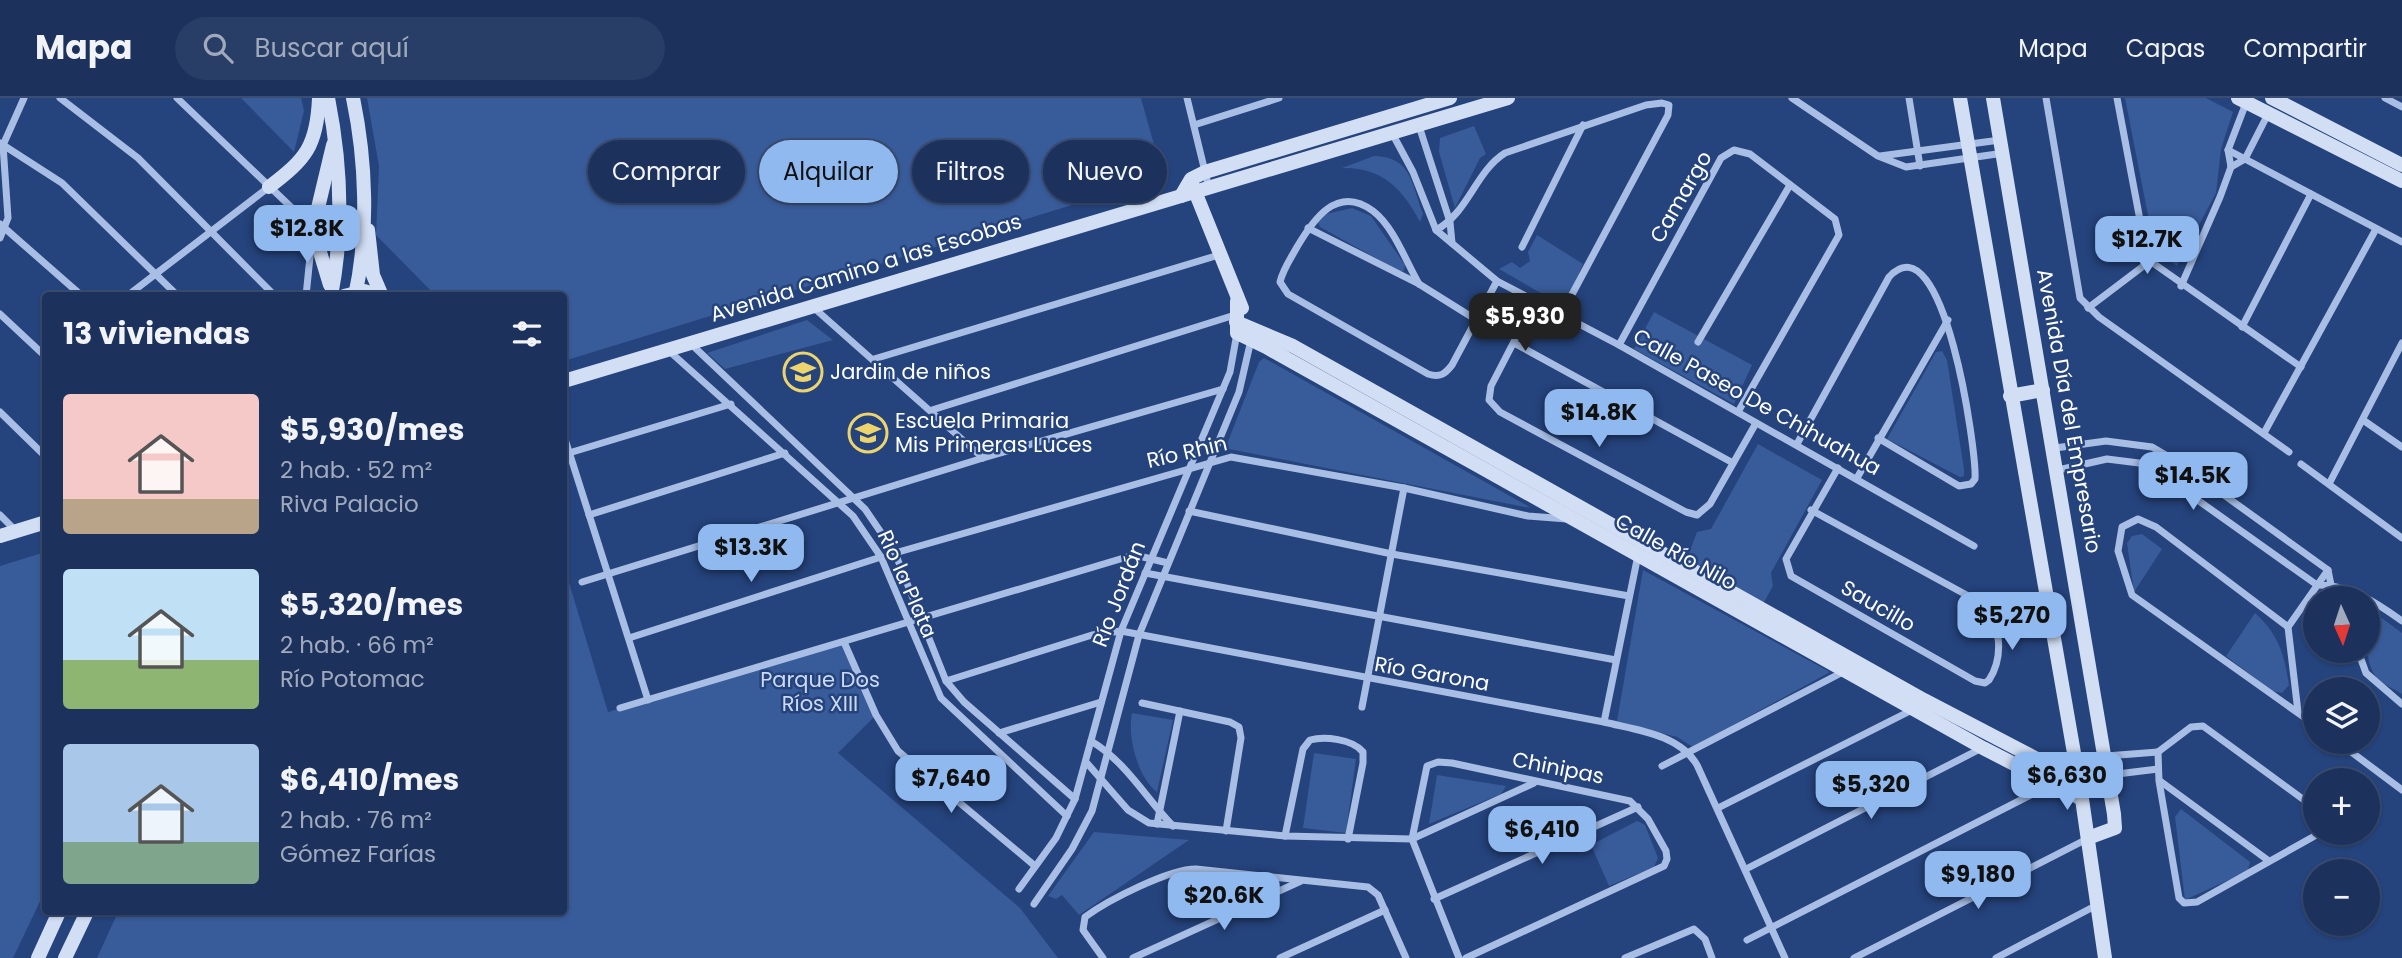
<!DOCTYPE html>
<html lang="es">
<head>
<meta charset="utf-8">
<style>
  :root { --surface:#1c325d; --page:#293e66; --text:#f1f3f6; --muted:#a0aabc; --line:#3a4d72; --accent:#90b9f0 }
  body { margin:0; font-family:Poppins,sans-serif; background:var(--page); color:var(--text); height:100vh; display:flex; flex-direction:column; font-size:26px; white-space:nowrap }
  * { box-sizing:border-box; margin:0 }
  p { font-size:23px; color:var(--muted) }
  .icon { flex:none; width:38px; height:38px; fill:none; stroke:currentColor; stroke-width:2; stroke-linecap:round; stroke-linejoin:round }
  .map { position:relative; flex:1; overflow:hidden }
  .panel { position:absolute; left:42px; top:194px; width:525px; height:623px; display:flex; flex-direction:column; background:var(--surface); border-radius:7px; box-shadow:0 2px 5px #0004,0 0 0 2px var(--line) }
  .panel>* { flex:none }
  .guide { position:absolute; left:588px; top:42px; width:665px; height:63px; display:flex; gap:14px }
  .needle { width:46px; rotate:177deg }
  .tools { position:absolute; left:2303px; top:488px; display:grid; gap:14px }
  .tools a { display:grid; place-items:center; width:77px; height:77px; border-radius:50%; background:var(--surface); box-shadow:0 2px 5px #0004,0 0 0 2px var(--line); font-size:35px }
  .price { position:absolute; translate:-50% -60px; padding:0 16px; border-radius:14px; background:var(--accent); color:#111; font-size:23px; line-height:46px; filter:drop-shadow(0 2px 4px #0008) }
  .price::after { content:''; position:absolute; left:50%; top:42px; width:21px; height:16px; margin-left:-10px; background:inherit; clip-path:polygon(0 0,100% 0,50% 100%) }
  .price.current { background:#222; color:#fff }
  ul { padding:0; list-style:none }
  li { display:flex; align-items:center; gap:21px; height:175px; padding:0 21px }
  li span { display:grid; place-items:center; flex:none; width:196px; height:140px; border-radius:7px; color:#555 }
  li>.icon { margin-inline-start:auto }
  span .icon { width:84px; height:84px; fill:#fffc; stroke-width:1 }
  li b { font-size:30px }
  h2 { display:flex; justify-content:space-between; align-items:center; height:84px; padding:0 21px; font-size:30px }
  .chip { padding:0 24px; border-radius:32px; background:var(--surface); box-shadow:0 2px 5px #0004,0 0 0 2px var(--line); font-size:24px; line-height:63px }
  .chip.current { background:var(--accent); color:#111 }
  header { display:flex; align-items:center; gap:42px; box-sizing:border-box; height:98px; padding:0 35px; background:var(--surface); border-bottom:2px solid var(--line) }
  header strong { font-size:33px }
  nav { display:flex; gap:38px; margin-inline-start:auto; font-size:24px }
  .search { width:490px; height:63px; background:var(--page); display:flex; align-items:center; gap:18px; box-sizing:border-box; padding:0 24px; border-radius:38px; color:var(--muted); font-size:26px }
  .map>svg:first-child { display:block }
</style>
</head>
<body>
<header>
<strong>Mapa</strong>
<div class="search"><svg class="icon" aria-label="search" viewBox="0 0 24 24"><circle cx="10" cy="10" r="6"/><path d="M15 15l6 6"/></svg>Buscar aquí</div>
<nav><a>Mapa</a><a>Capas</a><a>Compartir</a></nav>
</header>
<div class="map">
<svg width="2402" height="860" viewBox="0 0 2402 860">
  <rect width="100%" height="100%" fill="#25437c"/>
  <g fill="#385b99">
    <path d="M241,0H301L304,13L294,54Z"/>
    <path d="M367,0H1141L1163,79L564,263V198H436L376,137L379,68Z"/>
    <path d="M2125,0H2206L2233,14L2221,51L2216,95L2177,168L2155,153Z"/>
    <path d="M1474,28L1486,56L1480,60L1455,110L1439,54L1440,40Z"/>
    <path d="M1374,58C1412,59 1411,85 1423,116L1420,124C1403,91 1382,69 1342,70Z"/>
    <path d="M1352,110L1371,118L1405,167L1404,173H1399L1320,129L1318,124L1326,116Z"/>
    <path d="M1537,137L1583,166L1565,209L1499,171L1512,164L1520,170L1530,163L1528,154Z"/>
    <path d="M1654,214L1752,267L1734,306L1634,251Z"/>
    <path d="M807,222L833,242L725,271L707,255Z"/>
    <path d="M1942,253L1947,262L1964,371V378L1960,379L1887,341L1936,254Z"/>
    <path d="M1264,260L1528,408L1530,410L1229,351L1227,346L1259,264Z"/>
    <path d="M1758,346L1822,382L1771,475L1773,488L1763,506L1686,463L1697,434L1711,431Z"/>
    <path d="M2142,436L2162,451L2134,494L2127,445L2132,438Z"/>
    <path d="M45,454V793L13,860H0V468Z"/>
    <path d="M564,468L608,614L844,544L876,617L838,655L1020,810L1058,860H97L118,814H564Z"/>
    <path d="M1643,472L1830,574L1693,649L1677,639L1617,623Z"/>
    <path d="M2368,510L2402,535V596C2395,591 2384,587 2378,581C2362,564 2368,531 2368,510Z"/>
    <path d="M2255,515C2279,537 2284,556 2289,587L2282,595L2272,593L2226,558Z"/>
    <path d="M1132,615L1173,622L1157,694C1138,680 1127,639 1132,615Z"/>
    <path d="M1314,655L1356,661L1346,735L1303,730Z"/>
    <path d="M1437,677L1506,688L1501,696L1429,726Z"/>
    <path d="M2181,711L2250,764L2248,773L2185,802L2175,719Z"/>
    <path d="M1637,723L1645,727L1658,760L1654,769L1609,788L1591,747Z"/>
    <path d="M1094,734L1189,742L1079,817L1062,797L1056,801L1048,798Z"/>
  </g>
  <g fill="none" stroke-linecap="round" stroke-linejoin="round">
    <g stroke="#a8bee5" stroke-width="7">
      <path d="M60,0L138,60L275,198"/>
      <path d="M177,0L338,154"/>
      <path d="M1187,0L1209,90"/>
      <path d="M1792,0L1878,58L1906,69L2004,55"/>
      <path d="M1909,0L1920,68"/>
      <path d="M2046,0L2080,200L2099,219L2289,354"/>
      <path d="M2117,0L2143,138L2150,163L2301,269"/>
      <path d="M2385,0L2402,9"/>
      <path d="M1194,27L1279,0"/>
      <path d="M1419,28L1450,124L1452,145"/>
      <path d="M1392,35L1413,74L1436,132L1497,183L1619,247L1974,448"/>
      <path d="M0,45L62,85L178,198"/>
      <path d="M2228,52L2402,144"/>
      <path d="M1880,58L2000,42"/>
      <path d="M2231,69L2245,61L2268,16"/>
      <path d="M0,126L82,198"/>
      <path d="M1308,130L1419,186L1475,221"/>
      <path d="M1436,132C1469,114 1475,74 1505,55L1646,7L1662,5L1669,7L1668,17L1561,217"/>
      <path d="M0,140L8,120L3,47L24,0"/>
      <path d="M1522,149L1583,27"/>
      <path d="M1419,186C1406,164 1394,129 1373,113C1337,86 1313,122 1297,149C1291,160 1283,171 1280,184L1288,196L1428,276C1440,280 1445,276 1452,267L1497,183"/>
      <path d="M2181,188L2220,99L2231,69L2228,52L2246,5"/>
      <path d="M127,198L269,89"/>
      <path d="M306,198L312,139"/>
      <path d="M1535,203L1491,288L1489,302L1500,314L1686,414L1697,417L1710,406L1756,325"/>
      <path d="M813,209L983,360"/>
      <path d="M2088,210L2150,163"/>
      <path d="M0,216L46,259"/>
      <path d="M2242,229L2311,96"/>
      <path d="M1698,244L1790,87"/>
      <path d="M690,245L865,411L895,455L946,583L964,604L1075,701"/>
      <path d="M1514,245L1733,365"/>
      <path d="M1619,247L1721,60L1734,52L1750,56L1835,121L1839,137L1738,314"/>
      <path d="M668,252L853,418L881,459L941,600L1067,718"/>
      <path d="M874,261L1219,157"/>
      <path d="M932,312L1238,216"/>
      <path d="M0,314L46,359"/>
      <path d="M2363,322L2402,349"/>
      <path d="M2264,335L2376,131"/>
      <path d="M564,338L648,602"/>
      <path d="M1797,346L1889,179C1944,119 1977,355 1975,381L1971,386L1959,388L1878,340"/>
      <path d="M2055,350L2106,343L2152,349L2181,366L2328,472L2331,487"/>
      <path d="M569,355L731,306"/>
      <path d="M2301,366L2402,440"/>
      <path d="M2058,372L2107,361L2147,366L2317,487C2349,486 2377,505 2402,523"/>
      <path d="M1857,380L1948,222"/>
      <path d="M2329,386L2402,245"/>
      <path d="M1811,412L1983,506C2001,526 2004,559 1989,582L1985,585L1975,583L1791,478L1786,461L1838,370"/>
      <path d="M1189,413L1392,456L1629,498"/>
      <path d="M0,417L15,432"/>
      <path d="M589,417L785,355"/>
      <path d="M895,455L1231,359L1404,390L1528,418L1567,421"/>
      <path d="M1145,475L1616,562"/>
      <path d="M582,484L983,360L1223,291"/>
      <path d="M2288,529L2156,429L2138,421L2122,429L2118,453L2132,497L2315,627"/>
      <path d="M629,540L881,459"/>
      <path d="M844,544L876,617L898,653L1035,768"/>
      <path d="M2358,553L2366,575L2402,606"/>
      <path d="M946,583L1092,537L1121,533L1604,624C1636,632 1679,636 1697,667L1785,860"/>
      <path d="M1142,605L1230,624L1239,629L1241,640L1226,733"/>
      <path d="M1362,609L1404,390"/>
      <path d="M620,610L1127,459L1139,458L1168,465"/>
      <path d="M2298,614L2288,529L2328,472"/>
      <path d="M1604,624L1638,457"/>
      <path d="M999,635L1101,604"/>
      <path d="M1091,643C1126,664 1145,699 1173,728"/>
      <path d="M2338,644L2402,692"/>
      <path d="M2158,654L2159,683L2179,800L2184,805L2197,804L2320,735"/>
      <path d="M2158,654L2191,629L2203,628L2315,710"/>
      <path d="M2106,658L2158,654"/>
      <path d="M1086,664L1128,712L1149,725L1285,738L1412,741L1534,685"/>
      <path d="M1662,668L1843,574"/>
      <path d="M2109,677L2158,671"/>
      <path d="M2160,683L2269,763"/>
      <path d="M1718,710L1914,611"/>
      <path d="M1157,726L1180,613"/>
      <path d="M1285,738L1303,651L1310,642C1324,638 1353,641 1363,654V665L1348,741"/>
      <path d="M1746,771L1982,650"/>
      <path d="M1019,791L1056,740L1075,701L1121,533L1230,274L1237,235"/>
      <path d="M1434,801L1638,709"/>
      <path d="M1034,806L1072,751L1092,713L1139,537L1239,294L1251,242"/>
      <path d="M1747,842L2052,686"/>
      <path d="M1103,860L1083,832L1085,819C1108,802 1169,771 1196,771L1368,789L1378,797L1406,860"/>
      <path d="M1133,860L1301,783"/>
      <path d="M1280,860L1385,812"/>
      <path d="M1459,860L1412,741L1427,668L1438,664L1452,665L1630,703L1648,721L1666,753L1667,761L1664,768L1466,860"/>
      <path d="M1625,860L1694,831L1705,841L1712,860"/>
      <path d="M1854,860L2087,741"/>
      <path d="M1996,860L2097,807"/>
    </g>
    <g stroke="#d2def4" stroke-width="14">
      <path d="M328,0C341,65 344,132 331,198"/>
      <path d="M353,0C366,62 369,135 355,198"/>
      <path d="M1960,0L2082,701L2105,860"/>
      <path d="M1993,0L2114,716L2115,730L2088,740"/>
      <path d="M2238,0L2402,83"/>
      <path d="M2272,0L2402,67"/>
      <path d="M1192,86L1242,210"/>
      <path d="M269,89C306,61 317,48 319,0"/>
      <path d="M1181,98L1191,81L1205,74L1450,0"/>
      <path d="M368,132L373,177L382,198"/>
      <path d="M330,187L313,131L333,47"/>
      <path d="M344,198L364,193L381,198"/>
      <path d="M1237,203V235L1266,249L1983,650L2082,701"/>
      <path d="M1236,224L1293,248L1924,602L2079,683"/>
      <path d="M564,283L1508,0"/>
      <path d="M2010,298L2043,292"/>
      <path d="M0,438L46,424"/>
      <path d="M38,860L59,814"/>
      <path d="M65,860L87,814"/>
    </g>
  </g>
  <defs>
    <symbol id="school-ring" viewBox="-11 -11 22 22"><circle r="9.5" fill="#25437c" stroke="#eed46d" stroke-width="1.5"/><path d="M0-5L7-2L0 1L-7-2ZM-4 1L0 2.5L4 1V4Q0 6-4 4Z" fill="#eed46d"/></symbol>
  </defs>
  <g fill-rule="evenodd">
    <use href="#school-ring" x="781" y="252" width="44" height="44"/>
    <use href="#school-ring" x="846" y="313" width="44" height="44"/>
  </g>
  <g text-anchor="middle" stroke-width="5" stroke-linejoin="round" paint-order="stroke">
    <g font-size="21" fill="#fff" stroke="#25437c">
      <text transform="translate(1681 99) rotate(-60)" y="7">Camargo</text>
      <text transform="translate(866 170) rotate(-17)" y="7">Avenida Camino a las Escobas</text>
      <text transform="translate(1757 304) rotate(29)" y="7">Calle Paseo De Chihuahua</text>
      <text transform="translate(2069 313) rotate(80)" y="7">Avenida Día del Empresario</text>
      <text transform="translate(1187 354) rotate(-13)" y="7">Río Rhin</text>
      <text transform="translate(1676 454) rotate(29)" y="7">Calle Río Nilo</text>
      <text transform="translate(907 486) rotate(66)" y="7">Rio la Plata</text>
      <text transform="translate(1119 496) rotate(-69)" y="7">Río Jordán</text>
      <text transform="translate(1878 508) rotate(30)" y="7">Saucillo</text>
      <text transform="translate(1432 576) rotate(10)" y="7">Río Garona</text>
      <text transform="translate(1558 670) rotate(11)" y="7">Chinipas</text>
    </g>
    <g font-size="21" fill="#fff" stroke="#25437c" text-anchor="start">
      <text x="830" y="281">Jardin de niños</text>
      <text x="895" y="330">Escuela Primaria<tspan x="895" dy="24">Mis Primeras Luces</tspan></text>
    </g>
    <g font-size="21" fill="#cbdaf4" stroke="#25437c">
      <text x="820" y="589">Parque Dos<tspan x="820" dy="24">Ríos XIII</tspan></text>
    </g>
  </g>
</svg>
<div class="tools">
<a><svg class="needle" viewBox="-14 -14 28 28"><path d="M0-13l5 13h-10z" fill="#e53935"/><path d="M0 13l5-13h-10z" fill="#a0aabc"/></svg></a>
<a><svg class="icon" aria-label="layers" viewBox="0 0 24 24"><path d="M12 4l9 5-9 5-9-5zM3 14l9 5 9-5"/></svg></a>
<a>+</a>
<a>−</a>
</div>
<b class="price" style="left:307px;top:167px">$12.8K</b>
<b class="price" style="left:2147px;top:178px">$12.7K</b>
<b class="price current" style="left:1525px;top:255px">$5,930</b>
<b class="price" style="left:1599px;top:351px">$14.8K</b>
<b class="price" style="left:2193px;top:414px">$14.5K</b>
<b class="price" style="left:751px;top:486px">$13.3K</b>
<b class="price" style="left:2012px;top:554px">$5,270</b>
<b class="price" style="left:2067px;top:714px">$6,630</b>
<b class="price" style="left:951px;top:717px">$7,640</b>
<b class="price" style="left:1871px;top:723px">$5,320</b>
<b class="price" style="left:1542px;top:768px">$6,410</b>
<b class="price" style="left:1978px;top:813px">$9,180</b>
<b class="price" style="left:1224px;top:834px">$20.6K</b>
<div class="guide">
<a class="chip">Comprar</a>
<a class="chip current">Alquilar</a>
<a class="chip">Filtros</a>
<a class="chip">Nuevo</a>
</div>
<section class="panel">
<h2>13 viviendas<svg class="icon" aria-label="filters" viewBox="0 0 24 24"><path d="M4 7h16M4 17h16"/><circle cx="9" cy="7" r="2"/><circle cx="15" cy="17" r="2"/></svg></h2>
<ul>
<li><span style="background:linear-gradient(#f6c9c9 75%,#b9a48a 0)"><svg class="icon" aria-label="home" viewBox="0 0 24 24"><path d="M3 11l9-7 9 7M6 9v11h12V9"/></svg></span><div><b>$5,930/mes</b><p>2 hab. · 52 m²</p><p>Riva Palacio</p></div></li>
<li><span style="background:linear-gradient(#bfe0f5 65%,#8fb573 0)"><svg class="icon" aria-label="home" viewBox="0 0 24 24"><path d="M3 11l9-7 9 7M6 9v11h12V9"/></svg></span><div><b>$5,320/mes</b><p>2 hab. · 66 m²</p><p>Río Potomac</p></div></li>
<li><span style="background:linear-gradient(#a9c7e8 70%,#7fa58c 0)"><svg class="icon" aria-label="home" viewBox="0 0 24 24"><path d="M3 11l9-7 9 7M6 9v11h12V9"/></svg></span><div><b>$6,410/mes</b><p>2 hab. · 76 m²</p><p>Gómez Farías</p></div></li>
</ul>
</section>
</div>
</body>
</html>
